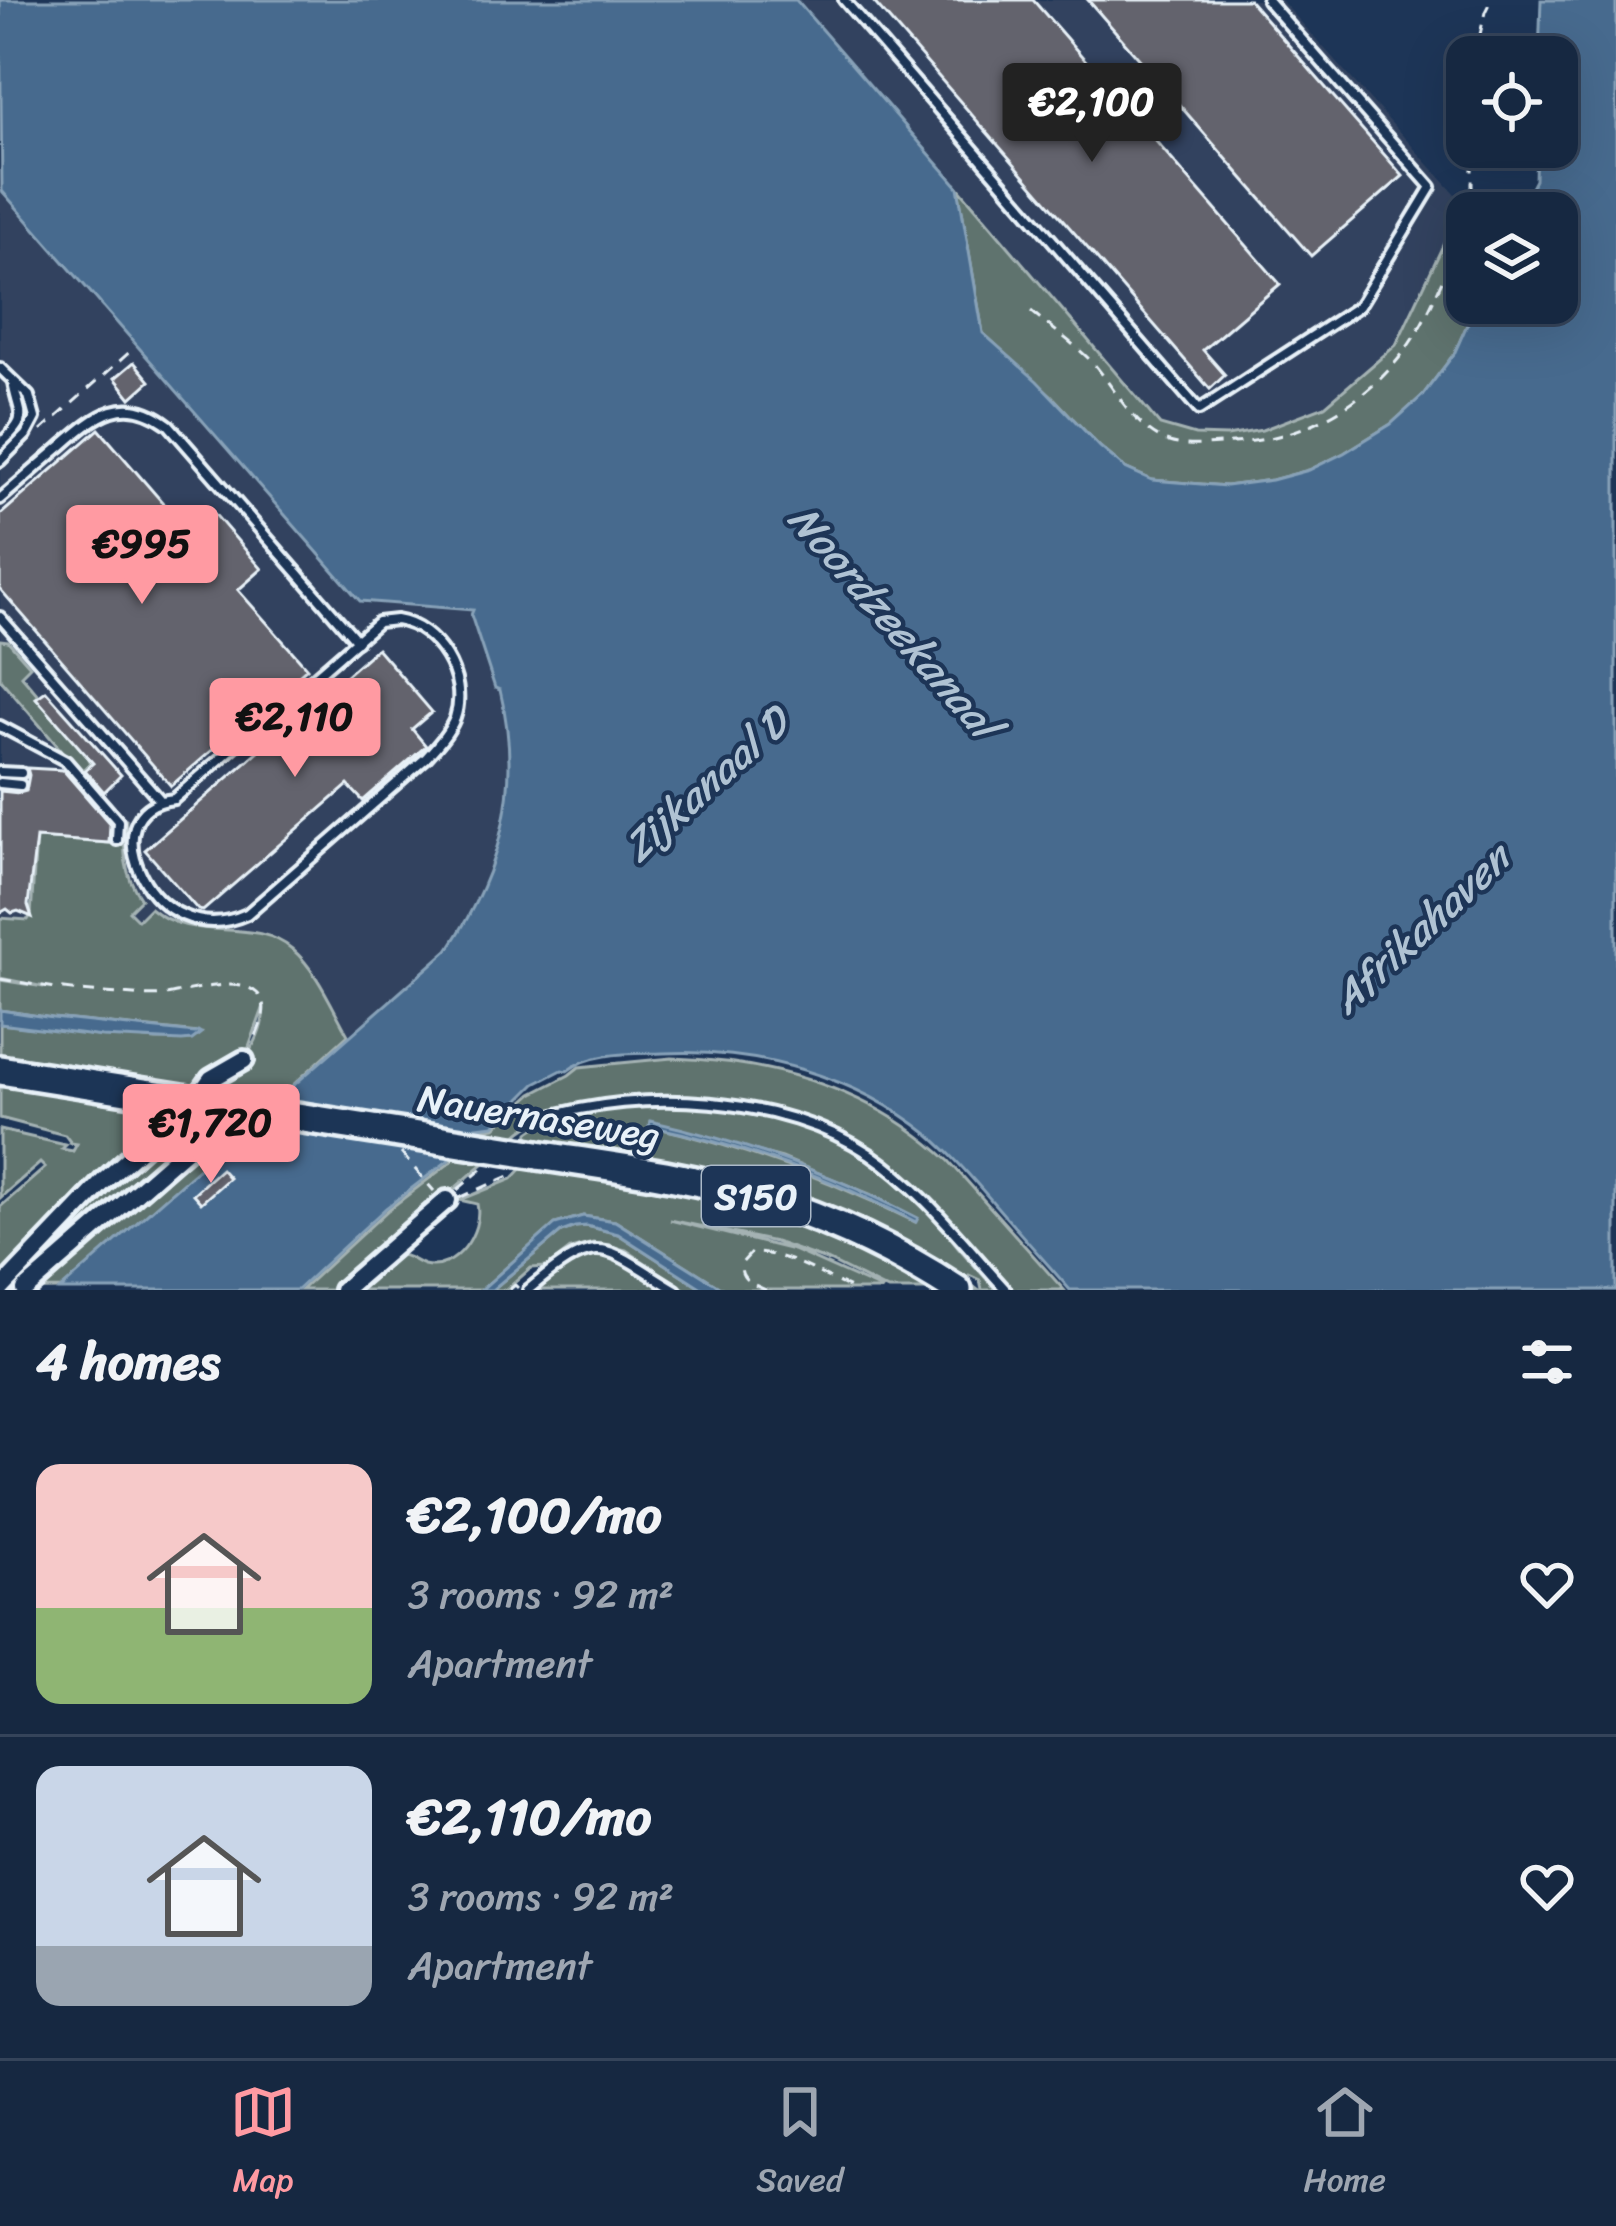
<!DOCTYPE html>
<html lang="en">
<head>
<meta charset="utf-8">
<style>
  :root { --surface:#162841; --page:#23344c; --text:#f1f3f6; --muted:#9ea6b1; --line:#35445a; --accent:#ff9aa2 }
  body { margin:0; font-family:Sriracha,sans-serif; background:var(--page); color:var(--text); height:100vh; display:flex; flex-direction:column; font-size:45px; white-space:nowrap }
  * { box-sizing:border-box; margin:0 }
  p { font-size:39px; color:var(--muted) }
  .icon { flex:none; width:66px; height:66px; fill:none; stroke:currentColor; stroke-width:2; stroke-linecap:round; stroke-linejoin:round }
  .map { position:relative; height:1290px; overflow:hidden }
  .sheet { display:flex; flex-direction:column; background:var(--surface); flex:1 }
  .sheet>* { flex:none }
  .fabs { position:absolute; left:1446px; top:36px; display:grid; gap:24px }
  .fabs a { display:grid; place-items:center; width:132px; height:132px; border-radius:24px; background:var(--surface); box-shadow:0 12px 48px #0002,0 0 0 3px var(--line); font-size:60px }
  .price { position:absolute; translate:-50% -102px; padding:0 27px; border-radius:12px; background:var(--accent); color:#111; font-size:39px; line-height:78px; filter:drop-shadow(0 3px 6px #0008) }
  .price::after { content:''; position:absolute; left:50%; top:72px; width:36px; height:27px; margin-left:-18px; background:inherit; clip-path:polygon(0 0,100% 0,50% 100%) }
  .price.on { background:#222; color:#fff }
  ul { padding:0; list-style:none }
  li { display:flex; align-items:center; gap:36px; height:300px; padding:0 36px }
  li+li { border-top:3px solid var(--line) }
  li span { display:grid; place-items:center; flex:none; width:336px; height:240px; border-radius:24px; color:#555 }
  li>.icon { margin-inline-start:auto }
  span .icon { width:144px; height:144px; fill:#fffc; stroke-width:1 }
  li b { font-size:51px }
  h2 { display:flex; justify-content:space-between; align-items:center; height:144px; padding:0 36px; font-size:51px }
  .menu { display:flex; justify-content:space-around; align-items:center; height:168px; border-top:3px solid var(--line); background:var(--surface); font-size:33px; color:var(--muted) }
  .menu a { display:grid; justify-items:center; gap:6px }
  .menu .on { color:var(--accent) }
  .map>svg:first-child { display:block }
</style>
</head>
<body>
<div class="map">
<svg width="1616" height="1290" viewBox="0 0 1616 1290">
  <rect width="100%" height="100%" fill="#1d3557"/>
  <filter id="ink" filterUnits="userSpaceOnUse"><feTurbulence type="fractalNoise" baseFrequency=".00833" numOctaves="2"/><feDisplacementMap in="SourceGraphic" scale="24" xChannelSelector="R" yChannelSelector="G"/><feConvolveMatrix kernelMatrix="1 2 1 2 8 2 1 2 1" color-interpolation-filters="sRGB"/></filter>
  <g filter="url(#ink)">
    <g fill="#32435e">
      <path d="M796,0H1281L1463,203L1396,345L1325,406L1262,430L1227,436L1195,435L1161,425Z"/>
      <path d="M0,64L473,609L471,616L495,688L500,690L509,742L508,792L495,858L474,906L448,950L423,974L348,1035L311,971L244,930L0,921Z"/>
    </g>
    <g fill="#5f736e" stroke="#a4b2b3" stroke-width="3" fill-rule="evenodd">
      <path d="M958,187L1160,425L1195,435L1227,436L1262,430L1325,406L1396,345L1463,203L1484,213H1467V301L1470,318L1454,354L1423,395L1391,424L1344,453L1309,470L1272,480L1226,486L1152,480L1125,468L1100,447L1051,395L983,333Z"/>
      <path d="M0,640L8,641L30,666L21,675L39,696L37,699L86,755L90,763L80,772L0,679Z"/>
      <path d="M122,820H126C123,849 123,874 141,899L129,911L138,920L150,908C194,945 252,915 292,949C317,970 332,1007 348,1035L273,1103L206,1093C236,1067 263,1049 264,1006L248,1050L244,1056L201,1078L198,1089L0,1062V1024L156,1040H190L200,1033L52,1018L0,1010V980L44,987L0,978V918L28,920L31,915L36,838L120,844Z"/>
      <path d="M672,1058C775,1061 872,1089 949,1161L1064,1290H1009L919,1190L885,1161L833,1131L802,1118L731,1102L591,1105L547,1113L521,1131L387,1247L380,1243L381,1246L368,1257L371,1261L337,1290H301L388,1210L451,1162L471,1130L495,1127L532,1094L569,1075L579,1067Z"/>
      <path d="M0,1079L178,1110L0,1286V1207L45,1168L40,1163L0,1198V1130L66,1145L62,1149L73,1151L77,1144L71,1143L65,1135L0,1118Z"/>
      <path d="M672,1105C757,1107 840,1128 904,1185C926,1204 941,1226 959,1248C971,1262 984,1276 996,1290H982L980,1280L969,1275L965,1280L978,1290H971L928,1263L873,1234L527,1144L529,1132C567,1105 627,1106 672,1105ZM650,1122L782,1158L870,1194L917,1218L915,1222C829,1179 744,1147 650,1126Z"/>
      <path d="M190,1108L257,1118L62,1289L5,1290L102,1189Z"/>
      <path d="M527,1163L726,1197L845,1238L933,1290H888L829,1261L775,1242L670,1220L793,1250L883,1290H725L615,1221L583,1216L555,1224L481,1290H349L396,1254C409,1255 413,1261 424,1265C456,1273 483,1231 477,1204L460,1200L512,1179Z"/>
      <path d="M587,1226L618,1234L705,1290H686L626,1250L593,1243L570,1249L547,1267L531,1268L506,1290H492L561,1232L575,1227Z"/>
      <path d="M597,1254L612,1256L665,1290H535C554,1274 572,1258 597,1254Z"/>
    </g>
    <g fill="#466b8e" stroke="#87a1b8" stroke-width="3">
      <path d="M0,0H796L958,187L983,333L1037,381L1100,447L1125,468L1152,480L1226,486L1272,480L1309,470L1344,453L1391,424L1423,395L1454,354L1470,318L1467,303H1557V213H1518L1535,180L1536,147H1557V57H1539L1541,0H1616V1290H1070C1046,1262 1022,1236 998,1208C976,1183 954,1156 929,1135C856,1076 756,1048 663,1053C633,1054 592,1051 567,1071L562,1070L535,1084L494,1125L469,1128L449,1160L386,1208L297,1290H60L448,950C501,870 523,785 500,690L495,688L471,615L473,610L360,601L2,191Z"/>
      <path d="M0,1010L53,1018L195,1033L198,1031L201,1033L192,1040L182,1041L102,1037L0,1024Z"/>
      <path d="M650,1121C744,1142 832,1174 918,1218L916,1222C831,1178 743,1145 649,1126Z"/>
      <path d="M583,1216L615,1221L725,1290H705L618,1234L587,1226L575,1227L561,1232L492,1290H481L555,1224Z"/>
    </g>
    <g fill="#63646d" stroke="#e8f1f8" stroke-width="3">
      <path d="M872,0H1033L1280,284L1203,350L1225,375L1210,389Z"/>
      <path d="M1088,0H1249L1403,176L1311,256Z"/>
      <path d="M134,362L150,381L131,398L115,378Z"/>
      <path d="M99,429L188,532L212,511L262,569L238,590L307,668L171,786L0,589V515Z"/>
      <path d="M377,648L432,712L412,729L426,746L363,801L348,785L203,911L198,910L145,850Z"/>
      <path d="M46,691L121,775L104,792L85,770L93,763L36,698Z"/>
      <path d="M27,768L63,770L110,824L109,843L36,838L28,905L32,917L18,911L12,913L7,909L0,913V791L19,793L26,791L29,775Z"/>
      <path d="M221,1169L229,1178L201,1203L193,1194Z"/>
    </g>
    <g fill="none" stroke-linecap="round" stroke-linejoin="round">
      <defs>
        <g id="service">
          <path d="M844,0L1199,410L1359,306L1431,187L1267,0"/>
          <path d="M0,368L29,396L35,418L26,435L0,461"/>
          <path d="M0,444C31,416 19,417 13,382"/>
          <path d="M0,499C20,482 39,465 59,448C95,417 123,390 169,425L357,641"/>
          <path d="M0,617L160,800"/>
          <path d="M396,620C437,626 469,678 455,718C449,733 437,746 426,758L247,914C152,957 86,808 174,799L378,622Z"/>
          <path d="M0,726L66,761L118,821L117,840"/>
          <path d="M0,772L21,773"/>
          <path d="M0,783L20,785"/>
          <path d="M542,1119C640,1087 783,1096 870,1154C923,1190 963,1243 1006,1290"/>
          <path d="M528,1290C601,1229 601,1245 676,1290"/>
        </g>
        <g id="minor">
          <path d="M0,1290L104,1181L199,1096L211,1079L244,1060"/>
          <path d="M25,1290L191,1145"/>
          <path d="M343,1290L447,1200"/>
        </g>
        <g id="primary">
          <path d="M0,1070L151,1094"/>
          <path d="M538,1155C614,1167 692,1176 765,1199C833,1220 897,1251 957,1290"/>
        </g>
      </defs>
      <use href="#service" stroke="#e8f1f8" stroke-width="16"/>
      <use href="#minor" stroke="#e8f1f8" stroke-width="26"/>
      <use href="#primary" stroke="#e8f1f8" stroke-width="36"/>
      <g stroke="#e8f1f8" stroke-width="3" stroke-dasharray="12 9" stroke-linecap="butt">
        <path d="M1475,57L1485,12L1491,0"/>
        <path d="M1469,213L1472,204V147"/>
        <path d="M1031,311C1051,328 1075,344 1094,364C1116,390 1135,430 1169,442C1188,448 1214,444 1233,443C1302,440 1372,401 1410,343C1435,305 1450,259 1467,217"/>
        <path d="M41,431L132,350"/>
        <path d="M0,979C40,986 79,992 120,994C135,995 151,997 166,995C188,991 239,976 257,993C272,1007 258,1029 253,1044"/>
        <path d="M523,1102L532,1116"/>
        <path d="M401,1153L434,1191"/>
        <path d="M457,1190L482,1169"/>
        <path d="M459,1198L516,1173"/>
        <path d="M509,1290L515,1285L519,1289"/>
        <path d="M766,1290C753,1284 740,1281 741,1264L751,1253C789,1252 820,1276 855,1290"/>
      </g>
      <use href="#service" stroke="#1d3557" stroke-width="8"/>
      <use href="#minor" stroke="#1d3557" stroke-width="16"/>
      <use href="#primary" stroke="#1d3557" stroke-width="27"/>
      <defs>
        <path id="primary-bridge" d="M151,1094L538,1155"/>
      </defs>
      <use href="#primary-bridge" stroke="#e8f1f8" stroke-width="36" stroke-linecap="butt"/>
      <use href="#primary-bridge" stroke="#1d3557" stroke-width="27"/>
    </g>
  </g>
  <g text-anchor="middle" stroke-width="9" stroke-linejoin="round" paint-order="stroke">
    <rect fill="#1d3557" stroke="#abb9c8" stroke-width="3" x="702" y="1166" width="108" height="60" rx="9"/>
    <g font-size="36" font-weight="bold" fill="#e8f1f8">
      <text x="756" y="1209">S150</text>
    </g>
    <g font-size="39" fill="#e8f1f8" stroke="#1d3557">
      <text transform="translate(539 1116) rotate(9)" y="14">Nauernaseweg</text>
    </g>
    <g font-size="42" font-style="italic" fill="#afc2d3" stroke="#1d3557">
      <text transform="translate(894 621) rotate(49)" y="15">Noordzeekanaal</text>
      <text transform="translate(705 784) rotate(-42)" y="15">Zijkanaal D</text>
      <text transform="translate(1420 928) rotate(-43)" y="15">Afrikahaven</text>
    </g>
  </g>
</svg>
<div class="fabs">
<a><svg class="icon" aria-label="locate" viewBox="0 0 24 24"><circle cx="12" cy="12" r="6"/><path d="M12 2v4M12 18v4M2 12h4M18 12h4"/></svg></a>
<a><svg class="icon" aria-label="layers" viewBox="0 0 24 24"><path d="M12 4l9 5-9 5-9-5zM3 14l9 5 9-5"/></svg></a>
</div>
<b class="price on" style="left:1092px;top:165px">€2,100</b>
<b class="price" style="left:142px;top:607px">€995</b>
<b class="price" style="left:295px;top:780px">€2,110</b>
<b class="price" style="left:211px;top:1186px">€1,720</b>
</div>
<section class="sheet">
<h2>4 homes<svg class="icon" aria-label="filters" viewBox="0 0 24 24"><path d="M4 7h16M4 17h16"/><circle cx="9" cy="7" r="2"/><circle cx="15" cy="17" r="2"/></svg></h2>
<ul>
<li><span style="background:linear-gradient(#f6c9c9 60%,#8fb573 0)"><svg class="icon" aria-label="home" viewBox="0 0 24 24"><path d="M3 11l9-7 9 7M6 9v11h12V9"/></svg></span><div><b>€2,100/mo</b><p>3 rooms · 92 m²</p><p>Apartment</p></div><svg class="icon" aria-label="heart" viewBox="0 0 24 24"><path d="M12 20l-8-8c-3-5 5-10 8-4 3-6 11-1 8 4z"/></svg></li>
<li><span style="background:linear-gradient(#c9d6e8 75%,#9aa5b1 0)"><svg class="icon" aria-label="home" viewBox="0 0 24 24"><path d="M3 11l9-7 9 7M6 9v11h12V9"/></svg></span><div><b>€2,110/mo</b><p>3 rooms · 92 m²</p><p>Apartment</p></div><svg class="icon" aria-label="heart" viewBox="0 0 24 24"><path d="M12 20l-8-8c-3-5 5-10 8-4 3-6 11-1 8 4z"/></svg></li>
</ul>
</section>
<nav class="menu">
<a class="on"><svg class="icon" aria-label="map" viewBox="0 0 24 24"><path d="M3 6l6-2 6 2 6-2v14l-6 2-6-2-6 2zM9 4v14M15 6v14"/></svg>Map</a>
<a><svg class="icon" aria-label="saved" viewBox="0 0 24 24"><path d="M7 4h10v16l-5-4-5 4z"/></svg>Saved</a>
<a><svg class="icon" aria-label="home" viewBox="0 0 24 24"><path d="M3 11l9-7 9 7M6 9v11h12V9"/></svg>Home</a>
</nav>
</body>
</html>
